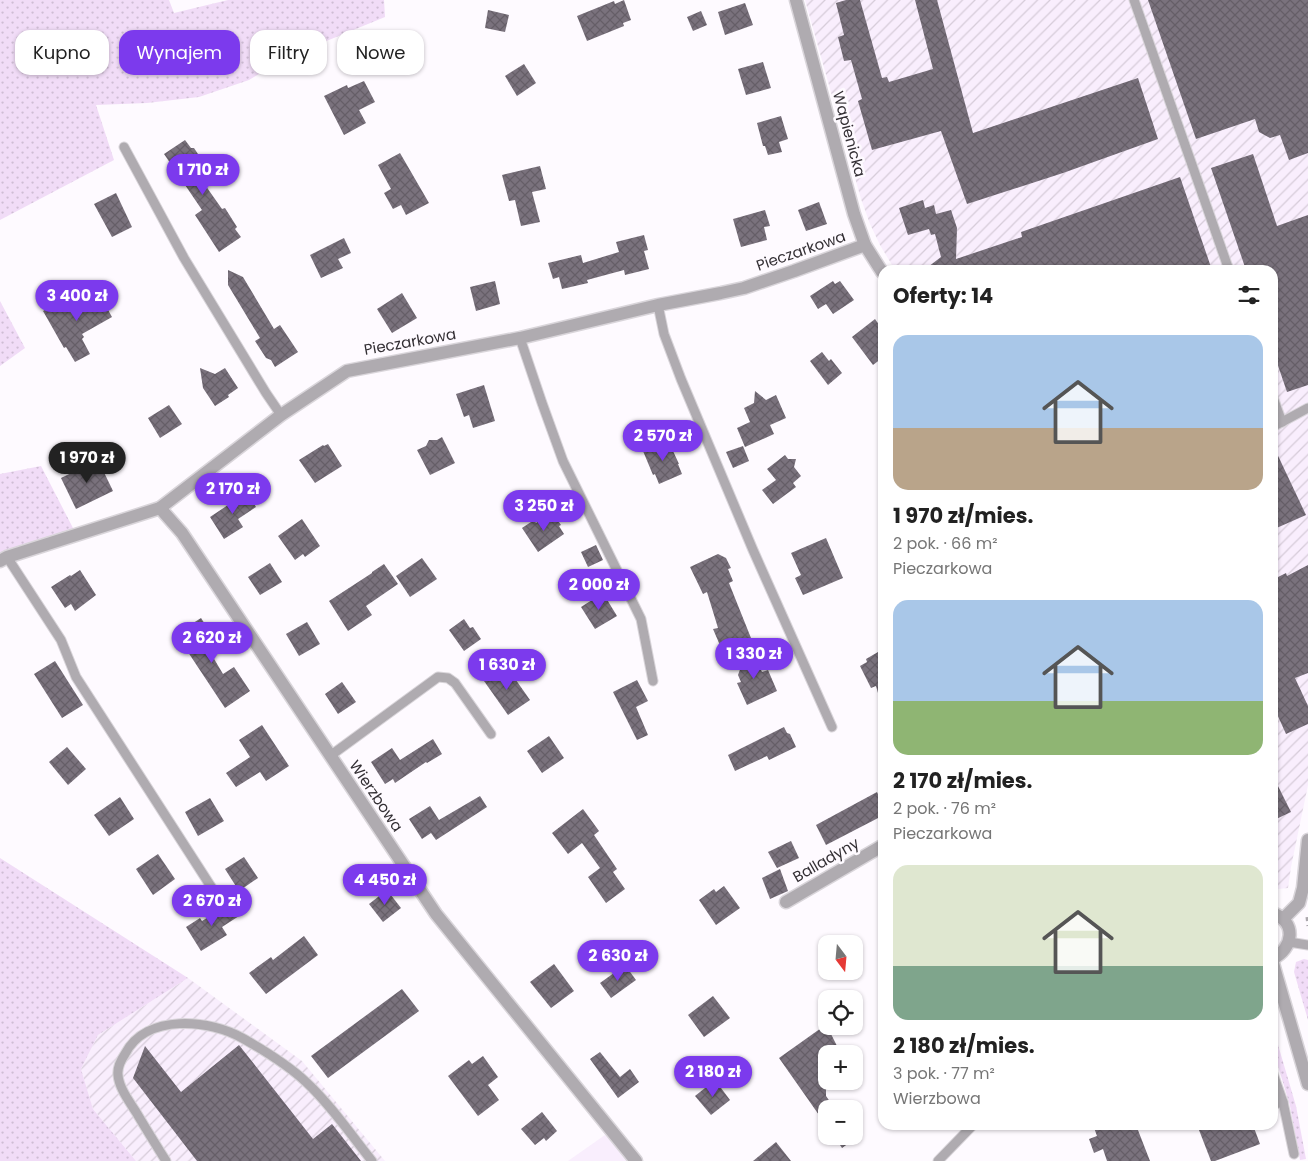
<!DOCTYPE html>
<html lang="pl">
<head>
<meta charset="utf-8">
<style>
  :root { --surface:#fff; --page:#f6f6f6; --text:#222; --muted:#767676; --accent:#7c3aed }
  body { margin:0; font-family:Poppins,sans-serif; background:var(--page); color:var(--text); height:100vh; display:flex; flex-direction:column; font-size:19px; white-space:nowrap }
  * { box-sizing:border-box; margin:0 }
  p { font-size:16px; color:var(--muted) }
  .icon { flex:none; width:28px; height:28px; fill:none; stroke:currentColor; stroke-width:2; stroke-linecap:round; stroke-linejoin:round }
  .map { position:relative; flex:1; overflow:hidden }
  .details { position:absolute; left:878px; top:265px; width:400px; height:865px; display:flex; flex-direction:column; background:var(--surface); border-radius:15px; box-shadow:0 1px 4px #0004 }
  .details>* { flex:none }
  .guide { position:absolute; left:15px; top:30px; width:475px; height:45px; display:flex; gap:10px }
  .needle { width:32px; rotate:164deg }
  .buttons { position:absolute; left:818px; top:935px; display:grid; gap:10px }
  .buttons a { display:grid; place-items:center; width:45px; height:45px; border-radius:10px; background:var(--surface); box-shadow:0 1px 4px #0004; font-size:25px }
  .price { position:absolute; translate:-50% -42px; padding:0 11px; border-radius:18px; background:var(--accent); color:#fff; font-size:16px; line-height:32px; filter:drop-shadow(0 1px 2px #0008) }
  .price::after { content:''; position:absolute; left:50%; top:30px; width:15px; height:11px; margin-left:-8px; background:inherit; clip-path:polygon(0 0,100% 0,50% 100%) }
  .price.active { background:#222; color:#fff }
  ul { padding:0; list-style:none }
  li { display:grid; align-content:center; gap:10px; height:265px; padding:0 15px }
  li span { display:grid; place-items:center; height:155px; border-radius:15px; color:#555 }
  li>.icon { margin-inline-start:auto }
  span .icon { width:90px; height:90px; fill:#fffc; stroke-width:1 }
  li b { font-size:21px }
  h2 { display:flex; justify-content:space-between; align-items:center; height:60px; padding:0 15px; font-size:21px }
  .tag { padding:0 18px; border-radius:15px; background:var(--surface); box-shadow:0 1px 4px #0004; font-size:18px; line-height:45px }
  .tag.active { background:var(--accent); color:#fff }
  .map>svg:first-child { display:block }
</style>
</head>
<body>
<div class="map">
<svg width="1308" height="1161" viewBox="0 0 1308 1161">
  <defs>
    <pattern id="industrial-furrows" width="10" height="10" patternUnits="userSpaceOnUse" patternTransform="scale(1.25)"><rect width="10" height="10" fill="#f9eefd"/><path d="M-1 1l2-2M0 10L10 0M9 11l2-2" fill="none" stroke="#d6ccd9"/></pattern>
    <pattern id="grass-dots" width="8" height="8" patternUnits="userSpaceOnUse" patternTransform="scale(1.25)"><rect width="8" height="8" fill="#f1dcf7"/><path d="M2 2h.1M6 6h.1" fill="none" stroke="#cfbdd4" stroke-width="1.8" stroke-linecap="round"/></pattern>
    <pattern id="building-cross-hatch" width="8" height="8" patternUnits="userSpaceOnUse" patternTransform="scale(1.25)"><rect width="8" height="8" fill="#7a727d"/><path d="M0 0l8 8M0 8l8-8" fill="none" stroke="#655e67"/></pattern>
  </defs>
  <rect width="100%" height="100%" fill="#fefaff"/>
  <path fill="#f9eefd" d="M605,1135L629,1161H568Z"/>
  <g fill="url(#industrial-furrows)">
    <path d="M805,0H1308V785L1291,867L1288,888L1278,889L1272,865V270H895L880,245L870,224L861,199Z"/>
    <path d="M188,978L302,1061L385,1161H136L93,1109L81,1069L98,1035Z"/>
  </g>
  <g fill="url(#grass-dots)">
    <path d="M0,0H169L174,13L228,0H384L385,17L285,58L249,80L199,97L147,103L96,105L114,160L0,220Z"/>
    <path d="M0,301L25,348L0,366Z"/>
    <path d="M41,466L74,530L0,554V474Z"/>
    <path d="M0,858L188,978L98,1035L81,1069L93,1109L136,1161H0Z"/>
    <path d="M1304,959L1308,960V1020L1294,972L1296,962Z"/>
    <path d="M1273,1003L1276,1038L1296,1106L1306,1159L1300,1160L1290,1106L1273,1049Z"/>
  </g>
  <g fill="url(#building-cross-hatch)">
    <path d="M624,0L631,20L623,23L624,26L587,41L577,16L614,1L615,4Z"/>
    <path d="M846,0H860L882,78L887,77L889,82L933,69L915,0H937L973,133L1138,78L1158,139L1063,173L967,204L941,131L872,150L858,101L862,99L851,60L844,61L838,37L844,35L836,3Z"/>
    <path d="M1148,0H1308V153L1289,160L1280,135L1270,138L1259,132L1255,119L1196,139Z"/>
    <path d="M745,3L753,25L725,35L718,12Z"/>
    <path d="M488,10L509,15L505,32L485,28Z"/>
    <path d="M701,11L707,25L693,31L687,17Z"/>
    <path d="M763,62L771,88L746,95L738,69Z"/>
    <path d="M524,64L536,83L517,96L505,76Z"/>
    <path d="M364,81L375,102L359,110L366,123L344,135L324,96L347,85L348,88Z"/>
    <path d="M781,116L788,139L779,142L782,152L768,155L765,146H763L757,123Z"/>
    <path d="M185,140L191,148H194L206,166L205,168L210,177L203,182L222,209L225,208L237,227L235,229L241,237L219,252L195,215L202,210L164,154Z"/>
    <path d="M400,153L429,203L406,215L401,205L393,209L384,193L391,189L378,165Z"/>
    <path d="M1253,154L1277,226L1308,215V385L1287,392L1272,348V270H1246L1211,168Z"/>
    <path d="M540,166L546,189L532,192L540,222L521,226L515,200L509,201L502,175Z"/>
    <path d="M1180,177L1212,270H924L941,257L935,234L931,235L929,229L908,235L899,208L923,200L925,208L934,205L936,214L951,210L957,228L956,259L1022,237L1021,232Z"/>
    <path d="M116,193L132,227L112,237L94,204Z"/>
    <path d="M819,202L827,224L806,231L798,210Z"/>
    <path d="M765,210L770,226L764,227L767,240L741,247L733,219Z"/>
    <path d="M644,235L648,250L644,251L649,269L625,275L624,270L587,280L588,283L562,289L559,277L553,279L548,263L581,255L583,263L619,252L616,242Z"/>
    <path d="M344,238L351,253L338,259L343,268L321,278L310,255Z"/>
    <path d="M228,270L243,277L274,329L280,325L298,352L275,367L271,360L266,358L255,341L260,338L228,285Z"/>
    <path d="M495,281L500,304L476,311L470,287Z"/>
    <path d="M833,281L835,284L840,281L854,300L833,314L826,304L818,309L810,296Z"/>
    <path d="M97,290L112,317L82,334L84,337L82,339L90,354L75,362L66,347L64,348L43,311L64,299L68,307Z"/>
    <path d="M402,293L417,318L392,333L377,309Z"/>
    <path d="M875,319L882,329V358L873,365L852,337Z"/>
    <path d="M822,352L829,361L831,359L842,373L828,385L810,361Z"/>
    <path d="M200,368L215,374L225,368L238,388L228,395L229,397L215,406L203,388Z"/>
    <path d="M484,385L495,421L473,428L469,415L464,417L456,394Z"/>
    <path d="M755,391L766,400L776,395L786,418L770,425L774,434L745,447L737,428L750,422L744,408L754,403Z"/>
    <path d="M169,405L182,424L160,438L148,418Z"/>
    <path d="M442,437L455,463L430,475L417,450L426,446L429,440H437Z"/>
    <path d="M653,440L659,444L668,440L679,464H678L682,474L659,484L655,474L653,475L643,451L652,447Z"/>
    <path d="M1272,443L1306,515L1272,530Z"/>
    <path d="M328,444L342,466L315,483L299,460L323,445L324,446Z"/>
    <path d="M743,446L749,461L733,468L726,452Z"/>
    <path d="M785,455L788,459H796L794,467L801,476L793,483L796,487L773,504L762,490L776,480L767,469Z"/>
    <path d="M98,460L113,491L76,509L61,478Z"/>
    <path d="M246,491L256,507L238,519L243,527L224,539L210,517L228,505L227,503Z"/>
    <path d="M552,512L561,525L559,526L564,534L538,552L522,528L534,520L536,523Z"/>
    <path d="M302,519L320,546L305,557L303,554L295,560L278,536Z"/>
    <path d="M826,538L843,578L803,595L795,578L801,575L791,553Z"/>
    <path d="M596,545L603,560L588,567L581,552Z"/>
    <path d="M718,554L726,558L731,568L728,569L733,581L729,583L751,638L722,650L713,629L718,628L707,592L703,594L690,567Z"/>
    <path d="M422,558L437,579L410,597L396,576Z"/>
    <path d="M270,563L282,582L260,595L248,577Z"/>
    <path d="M384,564L398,584L366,606L372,615L348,631L329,601L372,573V572Z"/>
    <path d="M1308,565V673L1295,678L1308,706V724L1286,734L1272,703V580L1286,573L1287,576Z"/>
    <path d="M80,570L96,595L75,611L71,604L65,608L51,587L70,575L71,576Z"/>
    <path d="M603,593L617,616L595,629L581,607Z"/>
    <path d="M201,618L216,641L207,647L223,674L234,667L250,691L225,708L176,634Z"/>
    <path d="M464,619L470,628L473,627L481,639L464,651L449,630Z"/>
    <path d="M307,622L320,644L299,656L286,634Z"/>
    <path d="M749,645L762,672L768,670L777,691L747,705L737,683L741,682L738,675Z"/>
    <path d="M878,652L880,656L882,654V699L880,700L876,686L871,688L860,666L867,662L866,659Z"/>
    <path d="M55,661L83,705L62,718L34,674Z"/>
    <path d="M506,666L530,700L508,715L484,681Z"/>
    <path d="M637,680L648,701L636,707L648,735L637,740L613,692Z"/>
    <path d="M342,682L356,702L338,714L325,694Z"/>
    <path d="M262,725L289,766L266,781L260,772L236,787L226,773L250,757L239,740Z"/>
    <path d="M784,727L787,733L790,734L796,747L769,760L767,756L735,771L728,755Z"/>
    <path d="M549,736L564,758L542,773L527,751Z"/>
    <path d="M433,739L442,754L427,763L426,762L395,783L393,779L385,784L371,762L392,748L400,760Z"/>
    <path d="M67,747L86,769L68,785L49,762Z"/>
    <path d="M1272,774L1291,812L1272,821Z"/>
    <path d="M877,792L882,803V816L826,845L816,825Z"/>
    <path d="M480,796L487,807L436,840L431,833L422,839L409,819L430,806L439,820Z"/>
    <path d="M120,797L134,819L109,836L94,815Z"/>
    <path d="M210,798L224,821L198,836L185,812Z"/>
    <path d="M583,809L599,831L594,835L617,869L613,872L625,889L606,903L588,877L600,868L582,843L568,854L552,833Z"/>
    <path d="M791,841L799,858L777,868L768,852Z"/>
    <path d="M158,854L175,879L153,895L136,869Z"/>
    <path d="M244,857L258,878L239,891L225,869Z"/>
    <path d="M780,869L788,891L770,899L762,878Z"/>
    <path d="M724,886L740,908L716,925L699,900L714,889L716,892Z"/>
    <path d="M387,890L401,908L383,922L369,904Z"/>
    <path d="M231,903L239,916L222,927L227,935L201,951L186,927L200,918L202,921Z"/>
    <path d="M304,936L318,955L266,994L249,973L271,957L273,960Z"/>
    <path d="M554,964L574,991L551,1008L530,982Z"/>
    <path d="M625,965L636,980L611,998L600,983Z"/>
    <path d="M402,989L419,1011L328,1078L311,1056Z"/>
    <path d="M713,996L730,1018L704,1037L688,1015Z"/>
    <path d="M824,1026L827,1033L830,1032L841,1054H826V1096L835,1109H826V1125L779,1058Z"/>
    <path d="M239,1045L313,1139L332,1124L361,1161H197L133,1078L145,1046L181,1092Z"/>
    <path d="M600,1052L620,1077L630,1069L639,1082L618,1098L590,1059Z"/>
    <path d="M483,1056L498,1077L488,1085L499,1100L478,1116L448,1076L469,1060L472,1064Z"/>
    <path d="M715,1080L730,1100L711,1115L695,1096Z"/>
    <path d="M542,1112L557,1131L546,1141L544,1138L535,1145L521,1129Z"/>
    <path d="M1093,1125H1136L1150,1161H1107L1103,1149L1094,1153L1089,1139L1097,1136Z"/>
    <path d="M1212,1125H1253L1260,1144L1215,1161H1211L1199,1130Z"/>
    <path d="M854,1135L856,1138L842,1148L834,1136H854Z"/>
    <path d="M776,1142L791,1161H753Z"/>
  </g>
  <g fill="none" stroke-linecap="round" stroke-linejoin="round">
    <defs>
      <g id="lane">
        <path d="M1134,0L1229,270"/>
        <path d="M124,147L184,258L266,393L281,415"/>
        <path d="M658,305L664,334L681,379L753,550L832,727"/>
        <path d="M520,338L542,403L563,461L641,619L653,681"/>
        <path d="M1272,395L1282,422L1272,427"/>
        <path d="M1282,422L1308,408"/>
        <path d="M7,557L61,640L76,677L219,899"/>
        <path d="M330,756L438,677L448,678L455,683L491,734"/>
        <path d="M1289,942L1308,945"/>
        <path d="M1272,1071L1283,1102L1294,1154"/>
        <path d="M1272,1105L1283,1102"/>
        <path d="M166,1161C156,1145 146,1129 136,1112C129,1101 119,1088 118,1075C117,1067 121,1060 125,1054C146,1013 210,1019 244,1039C265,1051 289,1066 306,1082C331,1105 351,1135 372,1161"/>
        <path d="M938,1161L973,1125"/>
      </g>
      <g id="street">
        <path d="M796,0L854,214L865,245L882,272"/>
        <path d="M160,508L182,533L436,914L636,1161"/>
        <path d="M0,561L7,557L160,508L281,415L347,371L520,338L658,305L721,293L744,288L794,271L865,245"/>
        <path d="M786,902L882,846"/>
        <path d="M1272,913C1297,921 1294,949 1272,959"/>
        <path d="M1283,919L1299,903L1303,888L1308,840"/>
        <path d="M1272,960L1308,1084"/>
      </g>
    </defs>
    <use href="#lane" stroke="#d9d5da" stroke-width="11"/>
    <use href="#street" stroke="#d9d5da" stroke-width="15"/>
    <g stroke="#aba7ac" stroke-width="3" stroke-dasharray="4 4" stroke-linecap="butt">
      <path d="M1272,890L1276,898"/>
      <path d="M1307,917L1308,926"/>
    </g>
    <use href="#lane" stroke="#afabb0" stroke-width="9"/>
    <use href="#street" stroke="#afabb0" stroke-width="12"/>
  </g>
  <g text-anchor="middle" stroke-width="5" stroke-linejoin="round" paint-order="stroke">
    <g font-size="15" fill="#332f34" stroke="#fefaff">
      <text transform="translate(849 134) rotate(75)" y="5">Wapienicka</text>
      <text transform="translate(801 251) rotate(-19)" y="5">Pieczarkowa</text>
      <text transform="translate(410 342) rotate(-10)" y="5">Pieczarkowa</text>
      <text transform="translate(376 796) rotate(56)" y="5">Wierzbowa</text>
      <text transform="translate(826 860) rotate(-30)" y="5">Balladyny</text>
    </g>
  </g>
</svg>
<div class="buttons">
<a><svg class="needle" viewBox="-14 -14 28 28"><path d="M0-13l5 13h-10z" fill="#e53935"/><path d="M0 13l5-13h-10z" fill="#767676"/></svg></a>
<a><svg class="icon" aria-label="locate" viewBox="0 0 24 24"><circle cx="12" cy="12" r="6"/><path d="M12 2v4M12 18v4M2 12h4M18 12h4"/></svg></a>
<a>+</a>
<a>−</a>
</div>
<b class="price" style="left:203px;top:196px">1 710 zł</b>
<b class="price" style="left:77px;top:322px">3 400 zł</b>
<b class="price" style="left:663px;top:462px">2 570 zł</b>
<b class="price active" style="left:87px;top:484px">1 970 zł</b>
<b class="price" style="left:233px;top:515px">2 170 zł</b>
<b class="price" style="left:544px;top:532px">3 250 zł</b>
<b class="price" style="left:599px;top:611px">2 000 zł</b>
<b class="price" style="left:212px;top:664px">2 620 zł</b>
<b class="price" style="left:754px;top:680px">1 330 zł</b>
<b class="price" style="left:507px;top:691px">1 630 zł</b>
<b class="price" style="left:385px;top:906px">4 450 zł</b>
<b class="price" style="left:212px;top:927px">2 670 zł</b>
<b class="price" style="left:618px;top:982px">2 630 zł</b>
<b class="price" style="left:713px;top:1098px">2 180 zł</b>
<div class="guide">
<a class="tag">Kupno</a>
<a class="tag active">Wynajem</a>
<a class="tag">Filtry</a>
<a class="tag">Nowe</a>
</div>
<section class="details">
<h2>Oferty: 14<svg class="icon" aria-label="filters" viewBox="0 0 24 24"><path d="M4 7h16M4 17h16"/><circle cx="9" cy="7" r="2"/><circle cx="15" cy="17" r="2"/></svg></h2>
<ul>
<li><span style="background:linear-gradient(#a9c7e8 60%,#b9a48a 0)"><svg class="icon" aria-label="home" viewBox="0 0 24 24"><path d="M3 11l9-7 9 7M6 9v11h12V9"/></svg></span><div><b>1 970 zł/mies.</b><p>2 pok. · 66 m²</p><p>Pieczarkowa</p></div></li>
<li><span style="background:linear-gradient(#a9c7e8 65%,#8fb573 0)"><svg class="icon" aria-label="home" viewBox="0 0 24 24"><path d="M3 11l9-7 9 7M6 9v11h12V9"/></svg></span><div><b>2 170 zł/mies.</b><p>2 pok. · 76 m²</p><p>Pieczarkowa</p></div></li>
<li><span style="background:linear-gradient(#dfe7d0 65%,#7fa58c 0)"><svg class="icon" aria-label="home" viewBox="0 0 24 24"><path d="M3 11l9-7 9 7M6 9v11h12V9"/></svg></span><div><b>2 180 zł/mies.</b><p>3 pok. · 77 m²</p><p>Wierzbowa</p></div></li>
</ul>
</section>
</div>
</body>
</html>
